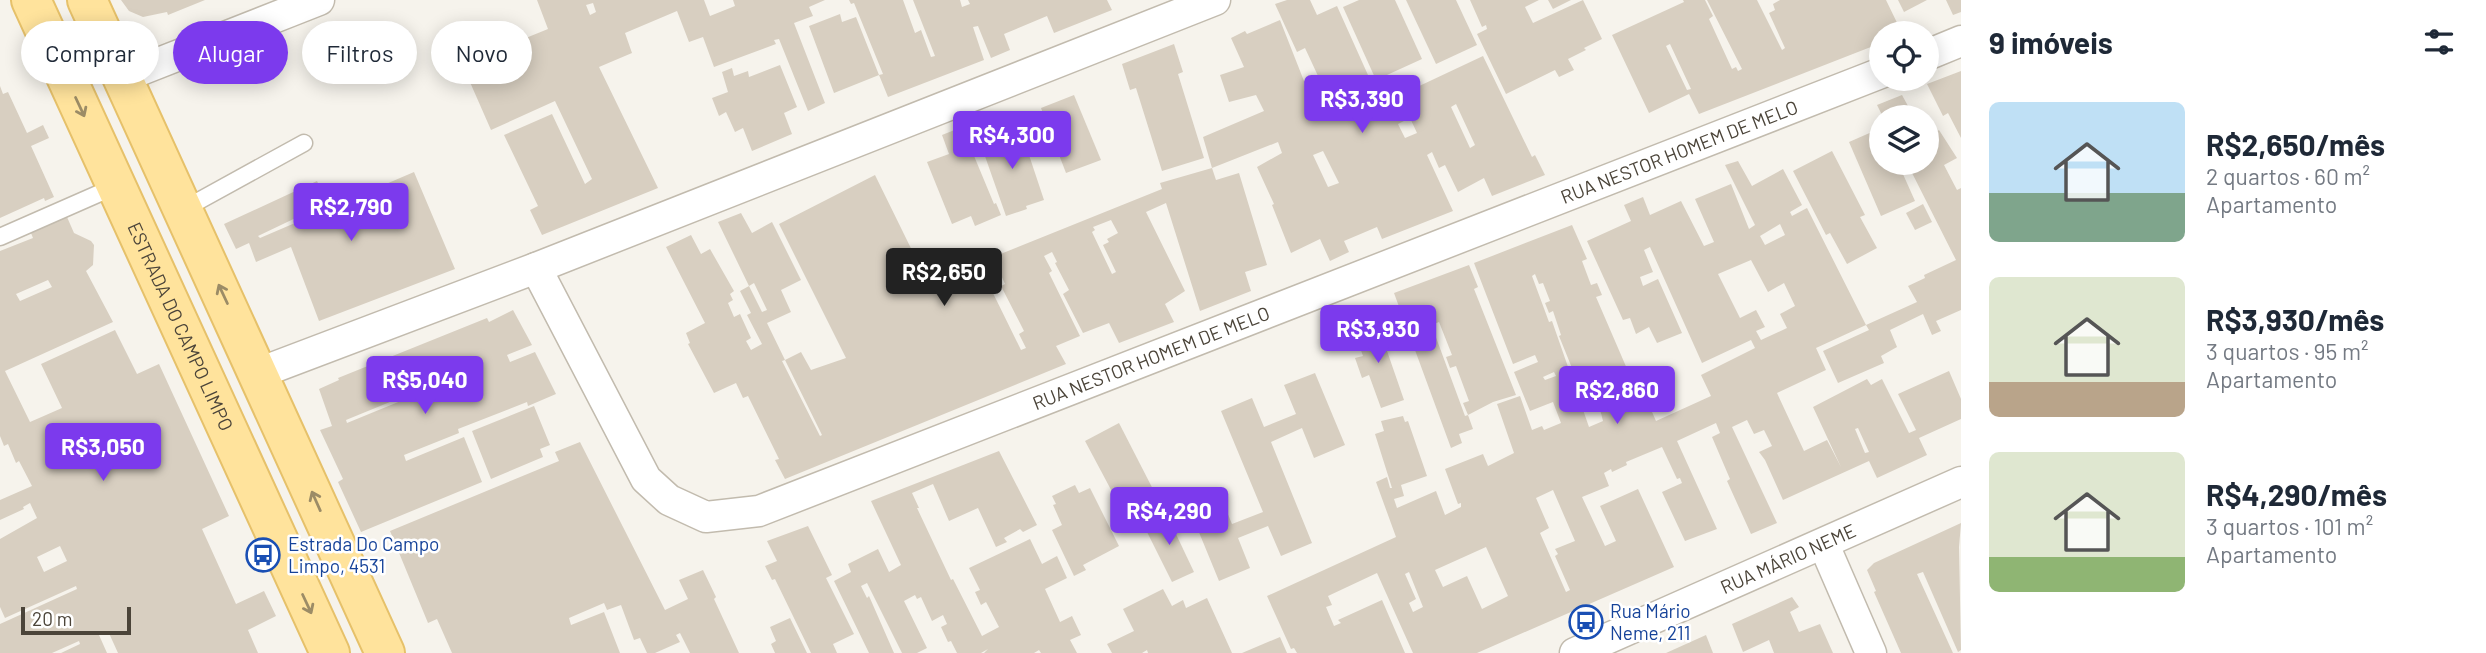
<!DOCTYPE html>
<html lang="pt">
<head>
<meta charset="utf-8">
<style>
  :root { --surface:#fff; --page:#f6f6f7; --text:#1f2937; --muted:#747a83; --accent:#7c3aed }
  body { margin:0; font-family:Barlow,sans-serif; background:var(--page); color:var(--text); height:100vh; display:flex; flex-direction:column; font-size:26px; white-space:nowrap }
  * { box-sizing:border-box; margin:0 }
  p { font-size:23px; color:var(--muted) }
  .icon { flex:none; width:38px; height:38px; fill:none; stroke:currentColor; stroke-width:2; stroke-linecap:round; stroke-linejoin:round }
  .map { position:relative; flex:1; overflow:hidden }
  .panel { display:flex; flex-direction:column; background:var(--surface); width:525px }
  .panel>* { flex:none }
  .guide { position:absolute; left:21px; top:21px; width:665px; height:63px; display:flex; gap:14px }
  .fabs { position:absolute; left:1869px; top:21px; display:grid; gap:14px }
  .fabs a { display:grid; place-items:center; width:70px; height:70px; border-radius:50%; background:var(--surface); box-shadow:0 4px 18px #0003; font-size:35px }
  .scale { position:absolute; left:21px; bottom:18px; width:110px; box-sizing:border-box; padding-left:7px; border:4px solid #4b4439; border-top:0; font-size:19px; line-height:24px; white-space:nowrap; color:#4b4439; -webkit-text-stroke:5px #fff; paint-order:stroke }
  .price { position:absolute; translate:-50% -60px; padding:0 16px; border-radius:7px; background:var(--accent); color:#fff; font-size:23px; line-height:46px; filter:drop-shadow(0 2px 4px #0008) }
  .price::after { content:''; position:absolute; left:50%; top:42px; width:21px; height:16px; margin-left:-10px; background:inherit; clip-path:polygon(0 0,100% 0,50% 100%) }
  .price.active { background:#222; color:#fff }
  ul { padding:0; list-style:none }
  li { display:flex; align-items:center; gap:21px; height:175px; padding:0 28px }
  li span { display:grid; place-items:center; flex:none; width:196px; height:140px; border-radius:10px; color:#555 }
  li>.icon { margin-inline-start:auto }
  span .icon { width:84px; height:84px; fill:#fffc; stroke-width:1 }
  li b { font-size:30px }
  h2 { display:flex; justify-content:space-between; align-items:center; height:84px; padding:0 28px; font-size:30px }
  .pill { padding:0 24px; border-radius:32px; background:var(--surface); box-shadow:0 4px 18px #0003; font-size:24px; line-height:63px }
  .pill.active { background:var(--accent); color:#fff }
  main { display:flex; flex:1; min-height:0 }
  .map>svg:first-child { display:block }
</style>
</head>
<body>
<main>
<div class="map">
<svg width="1961" height="653" viewBox="0 0 1961 653">
  <rect width="100%" height="100%" fill="#f6f3ec"/>
  <g fill="#d8cfc1" fill-rule="evenodd">
    <path d="M121,0H205L168,15L167,12L143,17L129,11Z"/>
    <path d="M537,0H704L710,16L735,6L733,0H825L809,7L813,16L794,23L825,103L808,111L779,39L774,40L776,44L714,67L703,37L689,42L677,11L625,33L632,53L599,67L658,188L542,235L530,210L538,206L504,135L552,114L585,184L592,179L555,101L491,130L462,64L548,29ZM593,3L596,12L590,15L586,5Z"/>
    <path d="M849,0H903L915,33L921,30L931,57L935,56L913,0H960L962,7L970,4L968,0H1107L1112,10L1054,33L1047,16L1004,34L1010,50L991,58L978,26L973,27L984,60L888,97L879,75L883,74L854,3L851,4Z"/>
    <path d="M1287,0H1310L1317,15L1337,6L1381,104L1483,56L1532,157L1535,155L1545,175L1492,196L1484,178L1458,192L1445,165L1439,168L1432,152L1427,155L1453,211L1382,239L1377,227L1344,241L1349,252L1330,261L1320,239L1291,253L1272,205L1274,204L1257,167L1282,153L1278,142L1212,168L1203,137L1264,111L1256,95L1229,102L1220,75L1244,67L1231,38L1245,31L1247,34L1280,20L1304,81L1309,79L1317,95L1325,91L1305,48L1297,52L1275,4ZM1354,86L1363,105L1347,111L1339,92ZM1456,104L1475,145L1470,148L1451,107ZM1410,118L1417,133L1405,138L1398,124ZM1323,151L1339,183L1328,187L1313,155Z"/>
    <path d="M1359,0H1395L1422,59L1376,80L1343,7Z"/>
    <path d="M1406,0H1456L1477,45L1436,64Z"/>
    <path d="M1470,0H1539L1525,7L1533,23L1583,0L1602,39L1584,48L1586,50L1568,59L1574,70L1559,77L1555,70L1506,94L1477,34L1487,29L1486,25L1482,27Z"/>
    <path d="M1548,0H1571L1553,9Z"/>
    <path d="M1683,0H1705L1713,16L1709,19L1732,69L1736,67L1738,71L1742,69L1707,0H1757L1782,50L1785,48L1769,13L1775,10L1773,4L1780,0H1886L1902,33H1881V43L1699,114L1689,94L1649,113L1612,35L1684,2ZM1670,44L1691,89L1687,90L1666,46Z"/>
    <path d="M1898,0H1927L1904,12Z"/>
    <path d="M1946,0H1961V12L1953,15Z"/>
    <path d="M840,14L842,22L856,17L879,75L834,93L809,26Z"/>
    <path d="M1174,44L1183,72L1178,74L1204,158L1162,171L1136,88L1130,90L1122,64Z"/>
    <path d="M780,65L797,107L784,113L792,134L752,151L743,128L735,132L726,112L719,116L712,98L728,92L722,72L732,68L734,76L748,71L749,77Z"/>
    <path d="M1961,71V138L1948,113L1943,116L1927,84Z"/>
    <path d="M0,86L3,94L8,92L27,133L43,125L49,138L31,146L54,197L45,201L44,198L0,218Z"/>
    <path d="M1074,95L1101,160L1066,173L1041,108Z"/>
    <path d="M1902,95L1914,117H1883L1877,105Z"/>
    <path d="M962,127L994,204L996,203L1001,215L975,226L971,216L952,224L927,162L949,154L942,135Z"/>
    <path d="M1020,128L1044,200L1026,206L1027,209L1006,216L980,142Z"/>
    <path d="M1881,128V163H1898L1915,201L1881,216L1849,142Z"/>
    <path d="M1939,130L1957,158L1944,165L1957,190L1961,188V310L1936,321L1941,331L1932,335L1923,314L1890,330L1897,347L1881,356L1884,363L1838,383L1823,351L1869,330L1866,325L1917,302L1908,286L1925,278L1924,275L1956,260L1907,163H1927V138Z"/>
    <path d="M1832,151L1865,215L1860,217L1877,248L1847,264L1830,233L1826,235L1793,171Z"/>
    <path d="M1738,161L1752,186L1783,169L1802,205L1790,212L1792,216L1807,208L1866,325L1816,348L1826,370L1777,393L1804,451L1827,440L1841,467L1813,407L1867,379L1871,385L1882,379L1909,433L1916,430L1898,394L1949,371L1961,399V419L1919,438L1927,455L1877,478L1869,461L1783,500L1765,460L1759,452L1772,446L1764,430L1754,434L1747,420L1732,427L1777,523L1751,534L1727,481L1730,479L1712,437L1720,433L1716,423L1677,441L1717,529L1685,541L1662,492L1682,483L1680,478L1677,479L1662,447L1626,462L1627,465L1612,472L1611,469L1604,473L1609,486L1582,497L1605,546L1616,541L1600,506L1638,489L1674,567L1477,653H1413L1377,573L1328,596L1332,605L1326,607L1334,626L1341,623L1338,620L1382,600L1405,653H1297L1294,648L1291,649L1267,596L1396,537L1376,482L1387,477L1390,488H1392L1375,434L1384,431L1381,421L1403,416L1405,422L1408,421L1427,476L1401,485L1404,496L1394,499L1397,508L1436,491L1445,515L1461,507V503L1458,504L1445,469L1483,454L1488,466L1514,453L1497,404L1520,396L1532,430L1542,426L1544,430L1561,423L1553,402L1530,411L1514,372L1538,362L1535,355L1513,364L1474,263L1572,225L1587,259L1582,261L1591,285L1597,283L1602,295L1596,297L1634,385L1587,405L1559,336L1561,335L1553,311L1549,313L1545,303L1550,301L1543,283L1539,284L1535,274L1532,276L1549,322L1552,321L1589,427L1603,421L1600,409L1614,403L1617,409L1645,396L1656,421L1711,396L1701,375L1755,348L1751,340L1702,363L1650,247L1644,250L1653,272L1640,277L1643,286L1658,279L1682,333L1657,343L1649,327L1636,334L1630,318L1623,320L1587,241L1631,221L1624,205L1643,197L1650,215L1681,201L1704,246L1714,242L1695,199L1731,184L1749,229L1755,225L1725,165ZM1780,224L1785,235L1765,245L1760,236ZM1751,260L1768,292L1784,283L1795,306L1780,314L1787,328L1761,340L1756,331L1765,327L1756,310L1740,318L1718,274ZM1554,372L1556,376L1545,380L1543,377ZM1858,428L1869,452L1865,453L1855,429ZM1553,490L1575,541L1555,549L1558,554L1555,556L1570,590L1566,592L1540,533L1549,528L1536,498ZM1486,547L1508,596L1482,609L1467,576L1443,587L1435,570ZM1409,572L1423,607L1413,612L1409,603L1416,599L1405,574Z"/>
    <path d="M1212,168L1216,180L1239,173L1267,265L1245,272L1251,291L1200,311L1166,203L1146,212L1185,291L1165,304L1174,322L1119,343L1109,323L1083,333L1063,294L1069,290L1055,263L1057,262L1052,252L1044,256L1052,271L1049,273L1080,336L1056,346L1066,364L785,479L775,460L779,459L748,396L743,398L736,383L714,393L688,344L690,343L686,333L705,323L666,247L691,235L701,254L710,249L734,291L730,294L733,300L728,303L734,317L740,314L751,338L746,341L751,350L762,344L747,315L751,313L740,291L749,286L762,312L767,310L754,283L749,286L718,222L741,213L752,233L772,222L801,280L781,290L791,312L767,323L785,360L782,361L820,436L822,435L785,360L801,352L811,370L846,358L779,224L875,175L928,283L980,262L985,272L988,271L996,287L991,289L1021,350L1026,348L1019,334L1024,331L1001,286L1005,284L996,264L992,267L988,259L1162,189L1160,183ZM1111,220L1118,233L1107,239L1109,242L1103,245L1116,272L1112,274L1092,232L1095,230L1093,227Z"/>
    <path d="M414,172L455,269L319,321L291,247L256,262L249,243L236,249L224,224L317,181L327,203L258,236L260,238Z"/>
    <path d="M1923,204L1932,222L1915,230L1906,213Z"/>
    <path d="M67,217L74,233L91,241L94,245L93,265L86,271L113,322L5,371L30,422L62,408L41,364L115,330L137,374L159,364L229,516L202,529L236,604L264,591L276,616L248,630L258,653H118L108,631L99,635L107,653H61L80,644L79,641L52,653H0V624L77,589L76,586L5,618L0,607V539L37,518L30,503L23,507L24,509L0,520V500L32,486L19,461L16,463L8,444L4,446L0,436V251L33,238L31,233ZM48,280L52,287L20,301L16,294ZM60,546L67,561L44,572L37,557Z"/>
    <path d="M1469,265L1478,287L1474,289L1516,395L1493,402L1468,415L1473,429L1459,434L1462,443L1451,448L1394,293ZM1429,312L1434,324L1439,322L1452,355L1446,357L1450,368L1456,366L1469,401L1463,403L1468,415L1465,416L1427,313Z"/>
    <path d="M513,310L532,345L507,355L510,362L535,352L556,394L528,406L527,402L458,429L459,433L404,455L406,461L464,437L482,482L361,532L338,482L343,479L320,430L332,426L319,389L339,380L338,378L487,318L489,322ZM407,395L408,398L347,423L346,420Z"/>
    <path d="M1377,322L1404,400L1381,408L1369,375L1362,378L1355,358L1363,356L1354,331Z"/>
    <path d="M1315,373L1345,445L1314,458L1302,428L1271,442L1312,543L1281,556L1268,526L1238,538L1250,568L1219,581L1189,508L1220,495L1232,524L1263,512L1221,411L1252,398L1264,427L1296,414L1284,385Z"/>
    <path d="M534,406L550,445L540,449L543,457L491,479L472,431Z"/>
    <path d="M1119,423L1158,499L1125,516L1085,441Z"/>
    <path d="M580,442L665,610L688,599L679,580L703,570L716,597L714,599L739,653H690L680,633L676,635L680,642L655,653H647L640,638L634,640L621,605L607,610L604,603L569,618L571,625L604,612L620,653H452L437,619L428,623L390,531L559,461L555,452Z"/>
    <path d="M999,451L1037,525L1023,532L1020,529L1004,538L1007,542L996,547L978,508L949,521L933,484L912,493L919,508H917L951,580L953,579L982,636L999,627L986,602L981,605L975,592L980,590L969,568L1030,539L1042,564L1057,556L1067,578L1045,589L1060,622L1072,616L1081,635L1070,640L1077,653H1041L1039,650L1034,653H984L988,649L981,653H957L951,641L948,642L941,627L947,624L943,615L932,621L921,597L917,599L915,595L904,601L927,648L917,653H902L867,583L861,586L867,598L869,596L894,653H869L834,581L851,572L848,564L878,549L889,572L901,565L871,501Z"/>
    <path d="M1075,485L1079,493L1090,488L1119,546L1083,565L1086,570L1074,576L1052,530L1062,525L1053,505L1056,504L1052,496Z"/>
    <path d="M1166,513L1194,572L1172,582L1143,524Z"/>
    <path d="M1961,523L1959,547L1961,650L1958,652L1923,572L1917,574L1953,653H1901L1874,592L1876,591L1867,570L1874,563Z"/>
    <path d="M808,526L832,575L826,578L854,634L833,644L837,653H811L775,579L772,580L765,566L777,561L767,541Z"/>
    <path d="M1163,589L1172,606L1183,600L1186,608L1207,598L1232,653H1148L1147,650L1142,653H1112L1107,644L1134,631L1123,609Z"/>
    <path d="M1792,597L1799,607L1790,612L1799,632L1820,624L1833,653H1774L1769,640L1743,652L1732,624Z"/>
    <path d="M790,618L807,653H775L771,644L776,641L770,627Z"/>
    <path d="M1706,635L1713,653H1666Z"/>
    <path d="M1280,637L1287,653H1242Z"/>
  </g>
  <g fill="none" stroke-linecap="round" stroke-linejoin="round">
    <defs>
      <g id="lane">
        <path d="M184,209L304,143"/>
        <path d="M0,237L116,186"/>
      </g>
      <g id="street">
        <path d="M1927,55L1961,41"/>
        <path d="M123,77L319,0"/>
        <path id="s1" d="M536,268L646,479L669,500L706,517L759,511L1881,73"/>
        <path d="M259,373L536,268L1215,0"/>
        <path d="M1824,545L1871,653"/>
        <path id="s2" d="M1575,653L1961,482"/>
      </g>
      <g id="primary">
        <path id="s3" d="M31,0L330,653"/>
        <path d="M87,0L385,653"/>
      </g>
    </defs>
    <use href="#lane" stroke="#c2bbae" stroke-width="19"/>
    <use href="#street" stroke="#c2bbae" stroke-width="33"/>
    <use href="#primary" stroke="#e6c16a" stroke-width="42"/>
    <use href="#lane" stroke="#fff" stroke-width="16"/>
    <use href="#street" stroke="#fff" stroke-width="30"/>
    <use href="#primary" stroke="#ffe39c" stroke-width="38"/>
  </g>
  <defs><path id="oneway-shaft" d="M-6 0H5M1.5-3L5.5 0L1.5 3" fill="none" stroke-width="1.6" stroke-linecap="round" stroke-linejoin="round" transform="scale(1.75)"/></defs>
  <g stroke="#9c8c66">
    <use href="#oneway-shaft" transform="translate(80 107) rotate(65)"/>
    <use href="#oneway-shaft" transform="translate(223 294) rotate(-115)"/>
    <use href="#oneway-shaft" transform="translate(316 501) rotate(-114)"/>
    <use href="#oneway-shaft" transform="translate(307 604) rotate(65)"/>
  </g>
  <defs>
    <symbol id="bus-ring" viewBox="-11 -11 22 22"><circle r="9.5" fill="#fff" stroke="#1a4fb4" stroke-width="1.5"/><path d="M-5-6H5V4H4V6H2V4H-2V6H-4V4H-5ZM-3.5-4V0h7V-4ZM-3.5 1.2v1.5H-2V1.2ZM2 1.2v1.5H3.5V1.2Z" fill="#1a4fb4"/></symbol>
  </defs>
  <g fill-rule="evenodd">
    <use href="#bus-ring" x="244" y="536" width="38" height="38"/>
    <use href="#bus-ring" x="1567" y="603" width="38" height="38"/>
  </g>
  <g text-anchor="middle" stroke-width="5" stroke-linejoin="round" paint-order="stroke">
    <g font-size="19" fill="#4b4439" stroke="#fff">
      <text dy="7" stroke="none"><textPath href="#s1" startOffset="1351">RUA NESTOR HOMEM DE MELO</textPath></text>
      <text dy="7" stroke="none"><textPath href="#s3" startOffset="359">ESTRADA DO CAMPO LIMPO</textPath></text>
      <text dy="7" stroke="none"><textPath href="#s1" startOffset="784">RUA NESTOR HOMEM DE MELO</textPath></text>
      <text dy="7" stroke="none"><textPath href="#s2" startOffset="233">RUA MÁRIO NEME</textPath></text>
    </g>
    <g font-size="19" fill="#164399" stroke="#fff" text-anchor="start">
      <text x="288" y="551">Estrada Do Campo<tspan x="288" dy="22">Limpo, 4531</tspan></text>
      <text x="1610" y="618">Rua Mário<tspan x="1610" dy="22">Neme, 211</tspan></text>
    </g>
  </g>
</svg>
<div class="fabs">
<a><svg class="icon" aria-label="locate" viewBox="0 0 24 24"><circle cx="12" cy="12" r="6"/><path d="M12 2v4M12 18v4M2 12h4M18 12h4"/></svg></a>
<a><svg class="icon" aria-label="layers" viewBox="0 0 24 24"><path d="M12 4l9 5-9 5-9-5zM3 14l9 5 9-5"/></svg></a>
</div>
<div class="scale">20 m</div>
<b class="price" style="left:1362px;top:135px">R$3,390</b>
<b class="price" style="left:1012px;top:171px">R$4,300</b>
<b class="price" style="left:351px;top:243px">R$2,790</b>
<b class="price active" style="left:944px;top:308px">R$2,650</b>
<b class="price" style="left:1378px;top:365px">R$3,930</b>
<b class="price" style="left:425px;top:416px">R$5,040</b>
<b class="price" style="left:1617px;top:426px">R$2,860</b>
<b class="price" style="left:103px;top:483px">R$3,050</b>
<b class="price" style="left:1169px;top:547px">R$4,290</b>
<div class="guide">
<a class="pill">Comprar</a>
<a class="pill active">Alugar</a>
<a class="pill">Filtros</a>
<a class="pill">Novo</a>
</div>
</div>
<section class="panel">
<h2>9 imóveis<svg class="icon" aria-label="filters" viewBox="0 0 24 24"><path d="M4 7h16M4 17h16"/><circle cx="9" cy="7" r="2"/><circle cx="15" cy="17" r="2"/></svg></h2>
<ul>
<li><span style="background:linear-gradient(#bfe0f5 65%,#7fa58c 0)"><svg class="icon" aria-label="home" viewBox="0 0 24 24"><path d="M3 11l9-7 9 7M6 9v11h12V9"/></svg></span><div><b>R$2,650/mês</b><p>2 quartos · 60 m²</p><p>Apartamento</p></div></li>
<li><span style="background:linear-gradient(#dfe7d0 75%,#b9a48a 0)"><svg class="icon" aria-label="home" viewBox="0 0 24 24"><path d="M3 11l9-7 9 7M6 9v11h12V9"/></svg></span><div><b>R$3,930/mês</b><p>3 quartos · 95 m²</p><p>Apartamento</p></div></li>
<li><span style="background:linear-gradient(#dfe7d0 75%,#8fb573 0)"><svg class="icon" aria-label="home" viewBox="0 0 24 24"><path d="M3 11l9-7 9 7M6 9v11h12V9"/></svg></span><div><b>R$4,290/mês</b><p>3 quartos · 101 m²</p><p>Apartamento</p></div></li>
</ul>
</section>
</main>
</body>
</html>
